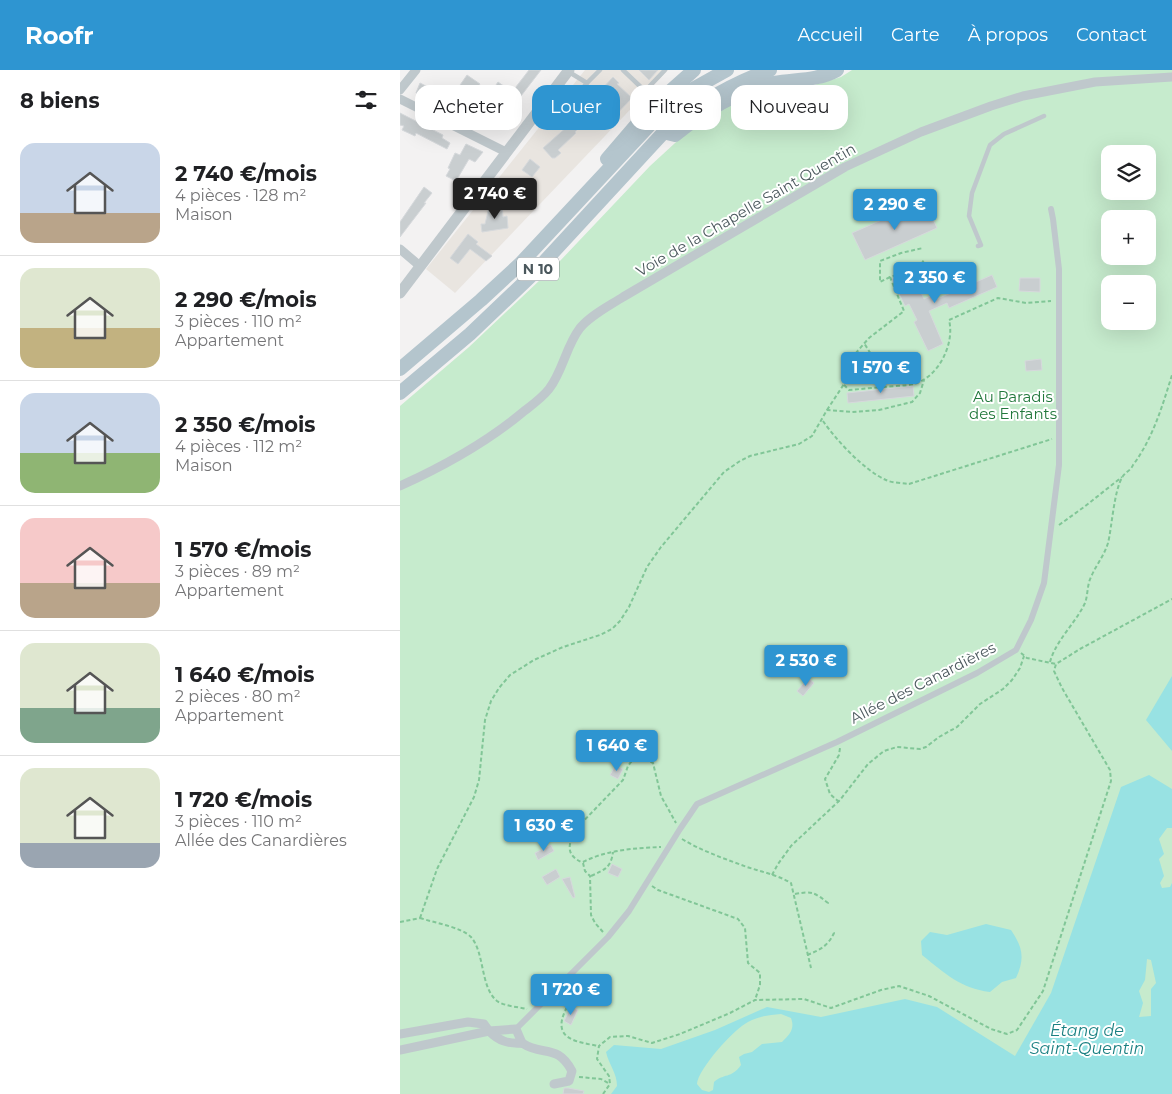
<!DOCTYPE html>
<html lang="fr">
<head>
<meta charset="utf-8">
<style>
  :root { --surface:#fff; --page:#f6f6f6; --text:#202124; --muted:#757577; --line:#e0e0e0; --accent:#2e95d1 }
  body { margin:0; font-family:Montserrat,sans-serif; background:var(--page); color:var(--text); height:100vh; display:flex; flex-direction:column; font-size:19px; white-space:nowrap }
  * { box-sizing:border-box; margin:0 }
  p { font-size:16px; color:var(--muted) }
  .icon { flex:none; width:28px; height:28px; fill:none; stroke:currentColor; stroke-width:2; stroke-linecap:round; stroke-linejoin:round }
  .map { position:relative; flex:1; overflow:hidden }
  .drawer { display:flex; flex-direction:column; background:var(--surface); width:400px }
  .drawer>* { flex:none }
  .guide { position:absolute; left:15px; top:15px; width:475px; height:45px; display:flex; gap:10px }
  .fabs { position:absolute; left:701px; top:75px; display:grid; gap:10px }
  .fabs a { display:grid; place-items:center; width:55px; height:55px; border-radius:10px; background:var(--surface); box-shadow:0 5px 20px #0002; font-size:25px }
  .price { position:absolute; translate:-50% -42px; padding:0 11px; border-radius:5px; background:var(--accent); color:#fff; font-size:16px; line-height:32px; filter:drop-shadow(0 1px 2px #0008) }
  .price::after { content:''; position:absolute; left:50%; top:30px; width:15px; height:11px; margin-left:-8px; background:inherit; clip-path:polygon(0 0,100% 0,50% 100%) }
  .price.current { background:#222; color:#fff }
  ul { padding:0; list-style:none }
  li { display:flex; align-items:center; gap:15px; height:125px; padding:0 20px }
  li+li { border-top:1px solid var(--line) }
  li span { display:grid; place-items:center; flex:none; width:140px; height:100px; border-radius:15px; color:#555 }
  li>.icon { margin-inline-start:auto }
  span .icon { width:60px; height:60px; fill:#fffc; stroke-width:1 }
  li b { font-size:21px }
  h2 { display:flex; justify-content:space-between; align-items:center; height:60px; padding:0 20px; font-size:21px }
  .chip { padding:0 18px; border-radius:15px; background:var(--surface); box-shadow:0 5px 20px #0002; font-size:18px; line-height:45px }
  .chip.current { background:var(--accent); color:#fff }
  header { display:flex; align-items:center; gap:30px; box-sizing:border-box; height:70px; padding:0 25px; background:var(--accent); color:#fff }
  header strong { font-size:24px }
  nav { display:flex; gap:28px; margin-inline-start:auto; font-size:18px }
  main { display:flex; flex:1; min-height:0 }
  .map>svg:first-child { display:block }
</style>
</head>
<body>
<header>
<strong>Roofr</strong>
<nav><a>Accueil</a><a>Carte</a><a>À propos</a><a>Contact</a></nav>
</header>
<main>
<section class="drawer">
<h2>8 biens<svg class="icon" aria-label="filters" viewBox="0 0 24 24"><path d="M4 7h16M4 17h16"/><circle cx="9" cy="7" r="2"/><circle cx="15" cy="17" r="2"/></svg></h2>
<ul>
<li><span style="background:linear-gradient(#c9d6e8 70%,#b9a48a 0)"><svg class="icon" aria-label="home" viewBox="0 0 24 24"><path d="M3 11l9-7 9 7M6 9v11h12V9"/></svg></span><div><b>2 740 €/mois</b><p>4 pièces · 128 m²</p><p>Maison</p></div></li>
<li><span style="background:linear-gradient(#dfe7d0 60%,#c2b280 0)"><svg class="icon" aria-label="home" viewBox="0 0 24 24"><path d="M3 11l9-7 9 7M6 9v11h12V9"/></svg></span><div><b>2 290 €/mois</b><p>3 pièces · 110 m²</p><p>Appartement</p></div></li>
<li><span style="background:linear-gradient(#c9d6e8 60%,#8fb573 0)"><svg class="icon" aria-label="home" viewBox="0 0 24 24"><path d="M3 11l9-7 9 7M6 9v11h12V9"/></svg></span><div><b>2 350 €/mois</b><p>4 pièces · 112 m²</p><p>Maison</p></div></li>
<li><span style="background:linear-gradient(#f6c9c9 65%,#b9a48a 0)"><svg class="icon" aria-label="home" viewBox="0 0 24 24"><path d="M3 11l9-7 9 7M6 9v11h12V9"/></svg></span><div><b>1 570 €/mois</b><p>3 pièces · 89 m²</p><p>Appartement</p></div></li>
<li><span style="background:linear-gradient(#dfe7d0 65%,#7fa58c 0)"><svg class="icon" aria-label="home" viewBox="0 0 24 24"><path d="M3 11l9-7 9 7M6 9v11h12V9"/></svg></span><div><b>1 640 €/mois</b><p>2 pièces · 80 m²</p><p>Appartement</p></div></li>
<li><span style="background:linear-gradient(#dfe7d0 75%,#9aa5b1 0)"><svg class="icon" aria-label="home" viewBox="0 0 24 24"><path d="M3 11l9-7 9 7M6 9v11h12V9"/></svg></span><div><b>1 720 €/mois</b><p>3 pièces · 110 m²</p><p>Allée des Canardières</p></div></li>
</ul>
</section>
<div class="map">
<svg width="772" height="1024" viewBox="0 0 772 1024">
  <rect width="100%" height="100%" fill="#f3f2f2"/>
  <path fill="#e9e5e0" d="M185,0H268L55,223L26,199Z"/>
  <path fill="#c6ebcd" fill-rule="evenodd" d="M452,0H772V1024H0V336L69,277L159,192L250,96L299,51L356,21L401,19L441,7ZM710,84H748V121H710ZM710,149H748V186H710ZM710,214H748V251H710Z"/>
  <g fill="#98e2e3" fill-rule="evenodd">
    <path d="M772,606V681L746,650Z"/>
    <path d="M749,705L772,719V758H767L759,769L764,784L759,789L764,806L760,813L762,818L770,817L772,813V1024H211L217,1016C217,1003 209,995 206,982L214,975L261,979L315,960L367,937L421,947L505,929L537,937L615,986L651,923L721,717ZM747,889L751,890L756,913L751,919V946L739,947L743,933L739,921L745,910ZM381,944L391,948C395,959 390,964 382,972L362,974L352,982L344,984L339,987L341,995C331,1009 324,1003 314,1012L313,1020L309,1022L302,1020L297,1014C298,999 334,959 348,952C359,946 369,945 381,944Z"/>
    <path d="M586,854L611,860C623,878 625,888 616,908L602,912L590,922C560,918 546,904 522,885L521,871L530,862L547,865Z"/>
  </g>
  <g fill="#c9ced0" stroke="#d6d9dc">
    <path d="M129,0H141L97,57L89,51L85,58L16,23L20,13L55,31L60,20L58,18L67,5L80,14L74,22L70,20L61,35L75,42L84,31L97,41L107,28L94,18L98,12L112,22Z"/>
    <path d="M239,0H258L249,10Z"/>
    <path d="M213,7L219,13L217,14L232,28L206,55L191,41L194,38L189,33Z"/>
    <path d="M0,43L43,65L42,68L50,73L47,79L16,63L15,66L2,60L4,56L0,55Z"/>
    <path d="M176,46L183,54L175,62L176,63L158,80L161,83L155,88H152L143,78L169,55L168,54Z"/>
    <path d="M66,74L83,82L75,92L69,89L56,111L46,106L50,99L48,98L55,83L60,85Z"/>
    <path d="M130,89L140,97L132,107L122,100Z"/>
    <path d="M24,117L32,123L24,133H26L0,167V152Z"/>
    <path d="M525,131L537,158L465,190L452,163Z"/>
    <path d="M102,135L103,147L107,146L108,158L82,162L81,154H85L89,137Z"/>
    <path d="M68,164L78,172L76,174L92,186L86,191L70,179L58,194L50,188Z"/>
    <path d="M511,201L524,229L535,224L537,229L592,205L597,217L549,238L547,233L529,241L543,274L528,281L514,252L517,250L509,234L505,236L492,209Z"/>
    <path d="M620,208H640V222L619,221Z"/>
    <path d="M641,289L642,300L626,301L625,291Z"/>
    <path d="M513,316L514,326L448,333L447,323Z"/>
    <path d="M408,608L414,613L403,626L397,621Z"/>
    <path d="M215,696L223,699L218,709L210,705Z"/>
    <path d="M151,775L154,781L138,790L135,783Z"/>
    <path d="M212,794L222,799L218,807L208,803Z"/>
    <path d="M156,799L160,807L147,815L142,807Z"/>
    <path d="M170,807L175,827L173,828L162,809Z"/>
    <path d="M171,937L178,940L171,955L164,951Z"/>
    <path d="M164,1018H168L184,1021L183,1024H163Z"/>
  </g>
  <g fill="none" stroke-linecap="round" stroke-linejoin="round">
    <g stroke="#81c697" stroke-width="2" stroke-dasharray="4 2.5" stroke-linecap="butt">
      <path d="M490,207L480,212V191L501,183L523,178"/>
      <path d="M444,315L449,320L483,317L481,300L464,273"/>
      <path d="M483,317C493,316 505,316 514,314C539,307 555,273 549,250L598,228L626,233L651,231"/>
      <path d="M427,340L444,314L448,292L469,268L504,241L490,207L511,200L518,199L524,190"/>
      <path d="M423,351C436,370 465,401 486,410C492,413 502,413 509,414L652,369"/>
      <path d="M659,455L684,437L722,407"/>
      <path d="M621,583L627,588L656,594"/>
      <path d="M650,592C656,570 675,554 685,533C688,525 687,515 691,507C696,495 704,486 708,473C712,457 714,419 723,406C726,402 731,400 733,395C753,368 762,337 772,305"/>
      <path d="M439,732L430,724L425,709L439,685L440,678"/>
      <path d="M282,769C302,781 325,789 347,797C362,802 378,805 391,813L411,898"/>
      <path d="M183,792C206,780 236,778 261,777"/>
      <path d="M372,805L378,794L391,776L440,730L468,694L484,681L497,677L520,679L526,677L539,667L557,657L580,634L603,619L612,610L620,598L624,586"/>
      <path d="M191,806C204,800 211,798 213,782"/>
      <path d="M252,816L258,820L338,849L345,858L348,893L360,903V915L355,930"/>
      <path d="M395,824C412,821 414,822 428,833L427,834"/>
      <path d="M20,848L37,799L74,727L79,710L85,650L91,631L99,618L110,605L134,590L163,577L200,565L212,559L220,551L229,537L247,497L261,477L324,402L340,391L350,386L399,374L412,366L427,340L452,342L479,340L512,332L520,323L524,310"/>
      <path d="M20,848C35,853 61,857 71,867C85,883 80,917 97,931C104,936 118,937 127,939"/>
      <path d="M0,852L20,848"/>
      <path d="M203,862L195,853L191,845L190,806L185,801L183,793C166,785 168,777 174,761L223,710L228,696L234,688L242,687L253,693L261,726L276,753"/>
      <path d="M407,885C420,880 428,876 434,863L433,862"/>
      <path d="M173,913C175,927 172,929 166,939C151,969 176,972 199,976"/>
      <path d="M179,1007L201,1009L210,1014"/>
      <path d="M203,1024L210,1014L209,1006L197,989L199,976L210,967L228,966L252,973L280,964L330,943L355,930L404,929L431,938L481,920L499,916L529,926L591,959L607,964L617,960L643,921L711,711L710,700L662,618L654,601L656,594L680,579L772,529"/>
    </g>
    <g stroke="#bfc8cc" stroke-width="4.5">
      <path d="M223,0L245,21L265,0"/>
      <path d="M169,2L187,13L200,0"/>
      <path d="M175,27L187,13"/>
      <path d="M578,176L581,175L569,146L572,123L590,75L604,64L644,46"/>
    </g>
    <path stroke="#bfc8cc" stroke-width="6" d="M116,959L208,867L229,841L280,759L297,734L437,672L577,603L616,580L631,550L644,513L659,395V199L653,149L651,139"/>
    <g stroke="#bfc8cc" stroke-width="9">
      <path d="M0,20L16,0"/>
      <path d="M0,29L106,82"/>
      <path d="M0,179L20,196"/>
      <path d="M0,416C44,396 86,373 123,342C132,335 142,328 149,319C163,301 166,276 180,258C191,245 209,236 223,227L445,97L521,62L591,36L623,26L695,12L772,7"/>
      <path d="M0,964L68,952L84,954L89,961L116,959L122,973"/>
      <path d="M122,973C143,987 157,973 172,1001L169,1011L154,1014"/>
      <path d="M0,980L89,961C99,971 108,974 122,973"/>
    </g>
    <path stroke="#bfc8cc" stroke-width="11" d="M0,223L169,0"/>
    <g stroke="#b4c5cd" stroke-width="14">
      <path d="M267,63L275,65C304,42 337,20 374,13C396,9 417,11 437,0"/>
      <path d="M207,89L249,40L294,0"/>
      <path d="M0,299L81,230L120,194L259,45L291,20L327,0"/>
      <path d="M0,323L70,264L133,204L264,62C295,35 331,14 370,0"/>
    </g>
  </g>
  <g text-anchor="middle" stroke-width="4" stroke-linejoin="round" paint-order="stroke">
    <rect fill="#fff" stroke="#818a8e" stroke-width="1" x="117" y="187.5" width="42" height="23" rx="4"/>
    <g font-size="14" font-weight="bold" fill="#4b585d">
      <text x="138" y="204">N 10</text>
    </g>
    <g font-size="15" fill="#4b585d" stroke="#fff">
      <text transform="translate(346 140) rotate(-30)" y="5">Voie de la Chapelle Saint Quentin</text>
      <text transform="translate(523 613) rotate(-27)" y="5">Allée des Canardières</text>
    </g>
    <g font-size="15" fill="#22783c" stroke="#fff">
      <text x="613" y="332">Au Paradis<tspan x="613" dy="17">des Enfants</tspan></text>
    </g>
    <g font-size="16" font-style="italic" fill="#1b8082" stroke="#fff">
      <text x="687" y="966">Étang de<tspan x="687" dy="18">Saint-Quentin</tspan></text>
    </g>
  </g>
</svg>
<div class="fabs">
<a><svg class="icon" aria-label="layers" viewBox="0 0 24 24"><path d="M12 4l9 5-9 5-9-5zM3 14l9 5 9-5"/></svg></a>
<a>+</a>
<a>−</a>
</div>
<b class="price current" style="left:95px;top:150px">2 740 €</b>
<b class="price" style="left:495px;top:161px">2 290 €</b>
<b class="price" style="left:535px;top:234px">2 350 €</b>
<b class="price" style="left:481px;top:324px">1 570 €</b>
<b class="price" style="left:406px;top:617px">2 530 €</b>
<b class="price" style="left:217px;top:702px">1 640 €</b>
<b class="price" style="left:144px;top:782px">1 630 €</b>
<b class="price" style="left:171px;top:946px">1 720 €</b>
<div class="guide">
<a class="chip">Acheter</a>
<a class="chip current">Louer</a>
<a class="chip">Filtres</a>
<a class="chip">Nouveau</a>
</div>
</div>
</main>
</body>
</html>
